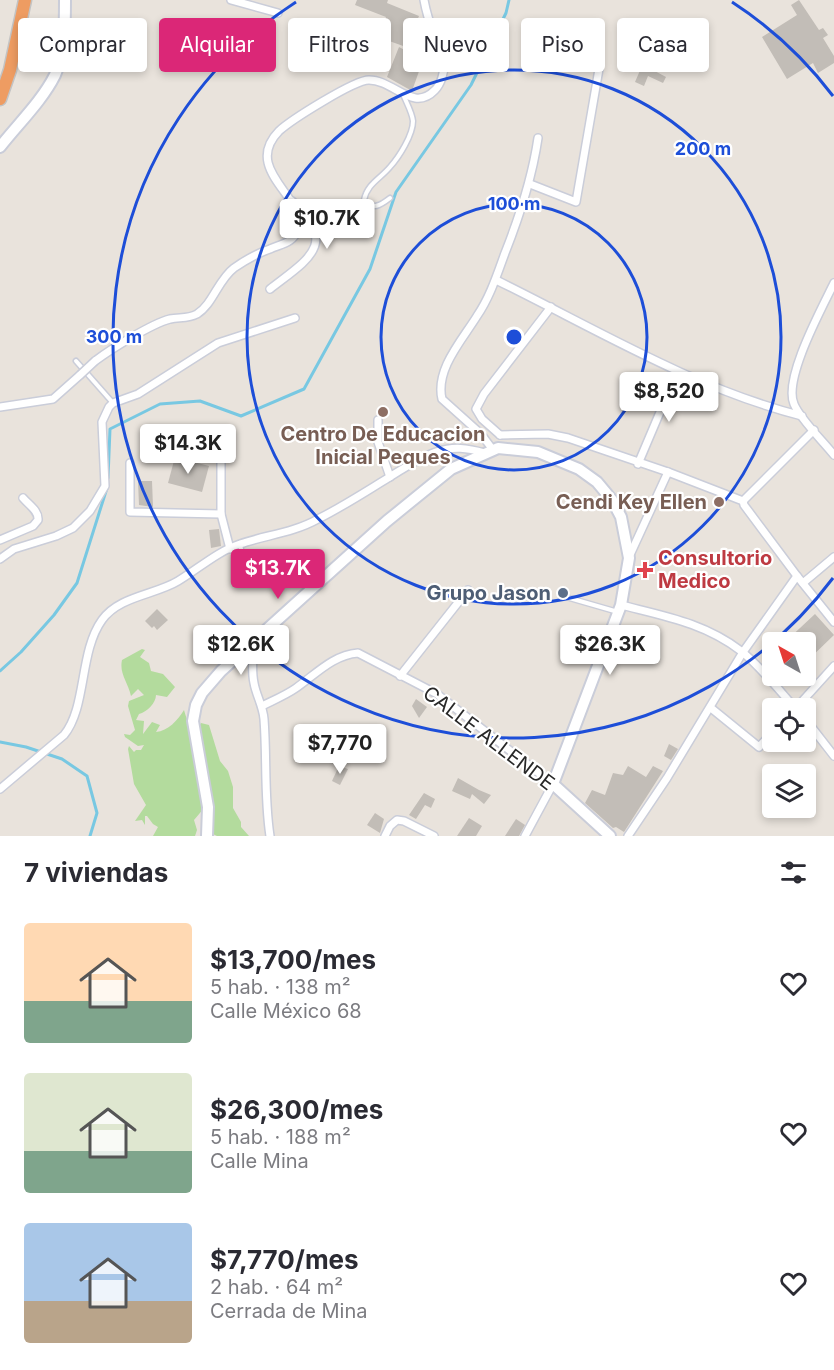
<!DOCTYPE html>
<html lang="es">
<head>
<meta charset="utf-8">
<style>
  :root { --surface:#fff; --page:#f2f2f3; --text:#2b2b33; --muted:#7c7c81; --accent:#db2777 }
  body { margin:0; font-family:Inter,sans-serif; background:var(--page); color:var(--text); height:100vh; display:flex; flex-direction:column; font-size:22px; white-space:nowrap }
  * { box-sizing:border-box; margin:0 }
  p { font-size:20px; color:var(--muted) }
  .icon { flex:none; width:33px; height:33px; fill:none; stroke:currentColor; stroke-width:2; stroke-linecap:round; stroke-linejoin:round }
  .map { position:relative; height:836px; overflow:hidden }
  .side { display:flex; flex-direction:column; background:var(--surface); flex:1 }
  .side>* { flex:none }
  .hud { position:absolute; left:18px; top:18px; width:798px; height:54px; display:flex; gap:12px }
  .needle { width:39px; rotate:321deg }
  .fabs { position:absolute; left:762px; top:632px; display:grid; gap:12px }
  .fabs a { display:grid; place-items:center; width:54px; height:54px; border-radius:6px; background:var(--surface); box-shadow:0 3px 9px #0003; font-size:30px }
  .price { position:absolute; translate:-50% -51px; padding:0 14px; border-radius:6px; background:#fff; color:#222; font-size:20px; line-height:39px; filter:drop-shadow(0 2px 3px #0008) }
  .price::after { content:''; position:absolute; left:50%; top:36px; width:18px; height:14px; margin-left:-9px; background:inherit; clip-path:polygon(0 0,100% 0,50% 100%) }
  .price.active { background:var(--accent); color:#fff }
  ul { padding:0; list-style:none }
  li { display:flex; align-items:center; gap:18px; height:150px; padding:0 24px }
  li span { display:grid; place-items:center; flex:none; width:168px; height:120px; border-radius:6px; color:#555 }
  li>.icon { margin-inline-start:auto }
  span .icon { width:72px; height:72px; fill:#fffc; stroke-width:1 }
  li b { font-size:26px }
  h2 { display:flex; justify-content:space-between; align-items:center; height:72px; padding:0 24px; font-size:26px }
  .chip { padding:0 21px; border-radius:6px; background:var(--surface); box-shadow:0 3px 9px #0003; font-size:21px; line-height:54px }
  .chip.active { background:var(--accent); color:#fff }
  .map>svg:first-child { display:block }
</style>
</head>
<body>
<div class="map">
<svg width="834" height="836" viewBox="0 0 834 836">
  <rect width="100%" height="100%" fill="#e9e3dc"/>
  <path fill="#b3db9d" d="M142,649L145,650L140,657L149,663L151,671L163,674L175,687L167,697L156,695C156,703 147,712 139,714L136,720L144,721L143,734L152,722L160,725L156,732C168,731 178,720 184,710C187,721 192,730 191,742L197,745L195,733L201,723L209,725L220,761L228,771L233,787V808L241,822V827L249,836H217L209,832L205,807L194,820L197,830L195,836H153L158,827L153,824L147,816H145V825L142,820L135,821L146,805L134,784L128,749L129,746L134,752L136,750H141L144,745L138,746L125,737L124,734L130,735L135,730L128,706L129,701L144,695L138,689L131,696C128,682 119,674 122,660Z"/>
  <g fill="none" stroke-linecap="round" stroke-linejoin="round">
    <g stroke="#78c8e2" stroke-width="3">
      <path d="M108,478L110,429L160,404L200,401L241,416L304,389L370,269L396,192L471,85L506,13L509,0"/>
      <path d="M0,671L21,652L54,615L77,583L107,488"/>
      <path d="M0,742L26,747L62,759L87,776L97,813L90,836"/>
    </g>
  </g>
  <g fill="#c2bdb7">
    <path d="M357,0H388L387,3L419,16L406,47L378,37L386,17L355,5Z"/>
    <path d="M799,0L819,30L823,28L828,35L823,38L834,56V63L818,73L813,63L787,79L762,37L797,15L791,5Z"/>
    <path d="M658,29L665,31L654,57L656,58L651,69L666,77L663,83L648,76L644,86L635,82Z"/>
    <path d="M399,47L423,60L412,91L387,77Z"/>
    <path d="M580,51L601,62L600,64L594,66L577,57Z"/>
    <path d="M175,457L209,466L202,492L168,483Z"/>
    <path d="M138,481H152L153,507L139,505Z"/>
    <path d="M219,529L221,546L211,548L209,530Z"/>
    <path d="M157,609L168,620L157,630L154,626L152,628L145,621Z"/>
    <path d="M815,614L834,635L806,662V642H785Z"/>
    <path d="M416,699L427,707L419,718L412,706Z"/>
    <path d="M669,744L678,749L671,760L664,756Z"/>
    <path d="M339,766L348,769L340,785L332,781Z"/>
    <path d="M628,766L646,777L653,766L663,771L624,832L616,827L613,828L585,803L592,790L605,795L613,773L623,775Z"/>
    <path d="M458,778L479,790L491,795L484,804L472,794L470,799L452,791Z"/>
    <path d="M424,793L435,799L431,808L425,805L416,819L409,815Z"/>
    <path d="M375,813L384,819L380,833L367,825Z"/>
    <path d="M469,818L482,826L476,836H457Z"/>
    <path d="M516,819L525,825L519,836H505Z"/>
  </g>
  <g fill="none" stroke-linecap="round" stroke-linejoin="round">
    <defs>
      <g id="lane">
        <path d="M390,198C381,205 372,211 364,200C367,184 380,179 390,167C399,157 413,135 413,121C412,112 406,102 403,94"/>
        <path d="M76,361L113,403"/>
        <path d="M240,545L249,582"/>
        <path d="M566,597L618,612"/>
      </g>
      <g id="street">
        <path d="M231,0L278,13"/>
        <path d="M530,184L576,202L599,69"/>
        <path d="M496,280C596,329 693,388 802,416"/>
        <path d="M834,283C822,308 783,379 794,404C800,419 823,441 834,455"/>
        <path d="M270,289C307,260 340,244 292,201"/>
        <path d="M95,361C111,349 151,324 170,319C179,317 188,319 197,314C213,304 218,280 234,268C244,261 258,253 270,249C281,244 294,243 298,229C308,198 241,170 279,131C291,120 354,80 369,80C394,80 413,113 435,90C441,84 444,73 444,65C444,54 438,45 434,35C430,24 426,11 424,0"/>
        <path d="M0,407L53,399L80,375"/>
        <path d="M378,420V442L390,477"/>
        <path d="M225,430L221,461V514L230,549"/>
        <path d="M500,435L548,434L568,438L668,472L743,501L744,505L797,576L834,622"/>
        <path d="M500,435L482,419L476,409L484,394L551,307"/>
        <path d="M493,450L481,434L442,399C435,369 463,339 477,316C490,297 497,275 505,253C520,215 532,179 538,138"/>
        <path d="M130,463V512L221,514"/>
        <path d="M638,464L677,372"/>
        <path d="M743,501L814,430"/>
        <path d="M0,540L33,526L38,520C39,511 29,505 23,498"/>
        <path d="M629,557L668,472"/>
        <path d="M0,559L14,549L56,536L73,528L90,511L105,486L102,422L109,407L113,403L138,394L218,343L295,318"/>
        <path d="M803,583L834,557"/>
        <path d="M621,605C664,616 705,623 741,651C760,666 779,690 795,708"/>
        <path d="M254,641C253,655 251,669 254,683C256,695 263,706 264,719C267,758 264,797 270,836"/>
        <path d="M400,676L468,590"/>
        <path d="M262,706C274,700 286,695 296,688C316,674 333,655 358,653L437,694L553,784L525,836"/>
        <path d="M711,708L759,747L772,733"/>
        <path d="M796,708L834,666"/>
        <path d="M806,720L834,756"/>
        <path d="M0,789L64,735C87,707 79,652 102,620C119,596 155,595 178,581C198,569 218,551 240,544C266,535 293,533 318,519C342,507 365,492 388,478C404,468 419,458 436,452C454,446 467,448 485,453"/>
        <path d="M385,836L390,826L397,820L404,821L434,836"/>
        <path d="M628,836L667,778L743,652L797,576"/>
      </g>
      <g id="secondary">
        <path d="M0,147C18,124 42,101 55,75C65,52 65,25 65,0"/>
        <path d="M207,836L208,807L193,721L196,705L202,693L221,671L254,641L387,521L451,469L498,448L538,452L579,469L597,482L612,500L621,517L629,558L621,605L553,784L610,836"/>
      </g>
      <path id="highway" d="M0,99L10,70L25,0"/>
    </defs>
    <use href="#lane" stroke="#cacdd9" stroke-width="7"/>
    <use href="#street" stroke="#cacdd9" stroke-width="10"/>
    <use href="#secondary" stroke="#cacdd9" stroke-width="14"/>
    <use href="#highway" stroke="#c3c3c3" stroke-width="15"/>
    <use href="#lane" stroke="#fff" stroke-width="4"/>
    <use href="#street" stroke="#fff" stroke-width="7"/>
    <use href="#secondary" stroke="#fff" stroke-width="10"/>
    <use href="#highway" stroke="#ee9c62" stroke-width="12"/>
    <defs>
      <path id="street-bridge" d="M80,375L95,361"/>
    </defs>
    <use href="#street-bridge" stroke="#cacdd9" stroke-width="10" stroke-linecap="butt"/>
    <use href="#street-bridge" stroke="#fff" stroke-width="7"/>
  </g>
  <g fill="none" stroke="#1d4ed8" stroke-width="3">
    <circle cx="514" cy="337" r="133"/>
    <circle cx="514" cy="337" r="267"/>
    <path d="M833 578A400 400 0 1 1 296 2M732 2A400 400 0 0 1 833 96"/>
  </g>
  <g fill="#8d6e63" stroke="#fff" stroke-width="2">
    <circle cx="383" cy="412" r="6"/>
    <circle cx="719" cy="502" r="6"/>
  </g>
  <path fill="#e0444e" stroke="#fff" stroke-width="2" d="M642 561h6v6h6v6h-6v6h-6v-6h-6v-6h6z"/>
  <circle fill="#5c6f8a" stroke="#fff" stroke-width="2" cx="563" cy="593" r="6"/>
  <g text-anchor="middle" stroke-width="4.5" stroke-linejoin="round" paint-order="stroke">
    <g font-size="20" font-weight="bold" fill="#785e54" stroke="#fff">
      <text x="383" y="441">Centro De Educacion<tspan x="383" dy="23">Inicial Peques</tspan></text>
      <text x="707" y="509" text-anchor="end">Cendi Key Ellen</text>
    </g>
    <g font-size="20" font-weight="bold" fill="#be3a42" stroke="#fff" text-anchor="start">
      <text x="658" y="565">Consultorio<tspan x="658" dy="23">Medico</tspan></text>
    </g>
    <g font-size="20" font-weight="bold" fill="#4e5e75" stroke="#fff" text-anchor="end">
      <text x="551" y="600">Grupo Jason</text>
    </g>
    <g font-size="20" fill="#282828" stroke="#fff">
      <text transform="translate(489 738) rotate(37)" y="7">CALLE ALLENDE</text>
    </g>
  </g>
  <circle cx="514" cy="337" r="9" fill="#1d4ed8" stroke="#fff" stroke-width="3"/>
  <g font-size="18" text-anchor="middle" font-weight="bold" fill="#1d4ed8" stroke="#fff" stroke-width="4.5" stroke-linejoin="round" paint-order="stroke">
    <text x="703" y="155">200 m</text>
    <text x="514" y="210">100 m</text>
    <text x="114" y="343">300 m</text>
  </g>
</svg>
<div class="fabs">
<a><svg class="needle" viewBox="-14 -14 28 28"><path d="M0-13l5 13h-10z" fill="#e53935"/><path d="M0 13l5-13h-10z" fill="#7c7c81"/></svg></a>
<a><svg class="icon" aria-label="locate" viewBox="0 0 24 24"><circle cx="12" cy="12" r="6"/><path d="M12 2v4M12 18v4M2 12h4M18 12h4"/></svg></a>
<a><svg class="icon" aria-label="layers" viewBox="0 0 24 24"><path d="M12 4l9 5-9 5-9-5zM3 14l9 5 9-5"/></svg></a>
</div>
<b class="price" style="left:327px;top:250px">$10.7K</b>
<b class="price" style="left:669px;top:423px">$8,520</b>
<b class="price" style="left:188px;top:475px">$14.3K</b>
<b class="price active" style="left:278px;top:600px">$13.7K</b>
<b class="price" style="left:241px;top:676px">$12.6K</b>
<b class="price" style="left:610px;top:676px">$26.3K</b>
<b class="price" style="left:340px;top:775px">$7,770</b>
<div class="hud">
<a class="chip">Comprar</a>
<a class="chip active">Alquilar</a>
<a class="chip">Filtros</a>
<a class="chip">Nuevo</a>
<a class="chip">Piso</a>
<a class="chip">Casa</a>
</div>
</div>
<section class="side">
<h2>7 viviendas<svg class="icon" aria-label="filters" viewBox="0 0 24 24"><path d="M4 7h16M4 17h16"/><circle cx="9" cy="7" r="2"/><circle cx="15" cy="17" r="2"/></svg></h2>
<ul>
<li><span style="background:linear-gradient(#ffd9b3 65%,#7fa58c 0)"><svg class="icon" aria-label="home" viewBox="0 0 24 24"><path d="M3 11l9-7 9 7M6 9v11h12V9"/></svg></span><div><b>$13,700/mes</b><p>5 hab. · 138 m²</p><p>Calle México 68</p></div><svg class="icon" aria-label="heart" viewBox="0 0 24 24"><path d="M12 20l-8-8c-3-5 5-10 8-4 3-6 11-1 8 4z"/></svg></li>
<li><span style="background:linear-gradient(#dfe7d0 65%,#7fa58c 0)"><svg class="icon" aria-label="home" viewBox="0 0 24 24"><path d="M3 11l9-7 9 7M6 9v11h12V9"/></svg></span><div><b>$26,300/mes</b><p>5 hab. · 188 m²</p><p>Calle Mina</p></div><svg class="icon" aria-label="heart" viewBox="0 0 24 24"><path d="M12 20l-8-8c-3-5 5-10 8-4 3-6 11-1 8 4z"/></svg></li>
<li><span style="background:linear-gradient(#a9c7e8 65%,#b9a48a 0)"><svg class="icon" aria-label="home" viewBox="0 0 24 24"><path d="M3 11l9-7 9 7M6 9v11h12V9"/></svg></span><div><b>$7,770/mes</b><p>2 hab. · 64 m²</p><p>Cerrada de Mina</p></div><svg class="icon" aria-label="heart" viewBox="0 0 24 24"><path d="M12 20l-8-8c-3-5 5-10 8-4 3-6 11-1 8 4z"/></svg></li>
</ul>
</section>
</body>
</html>
